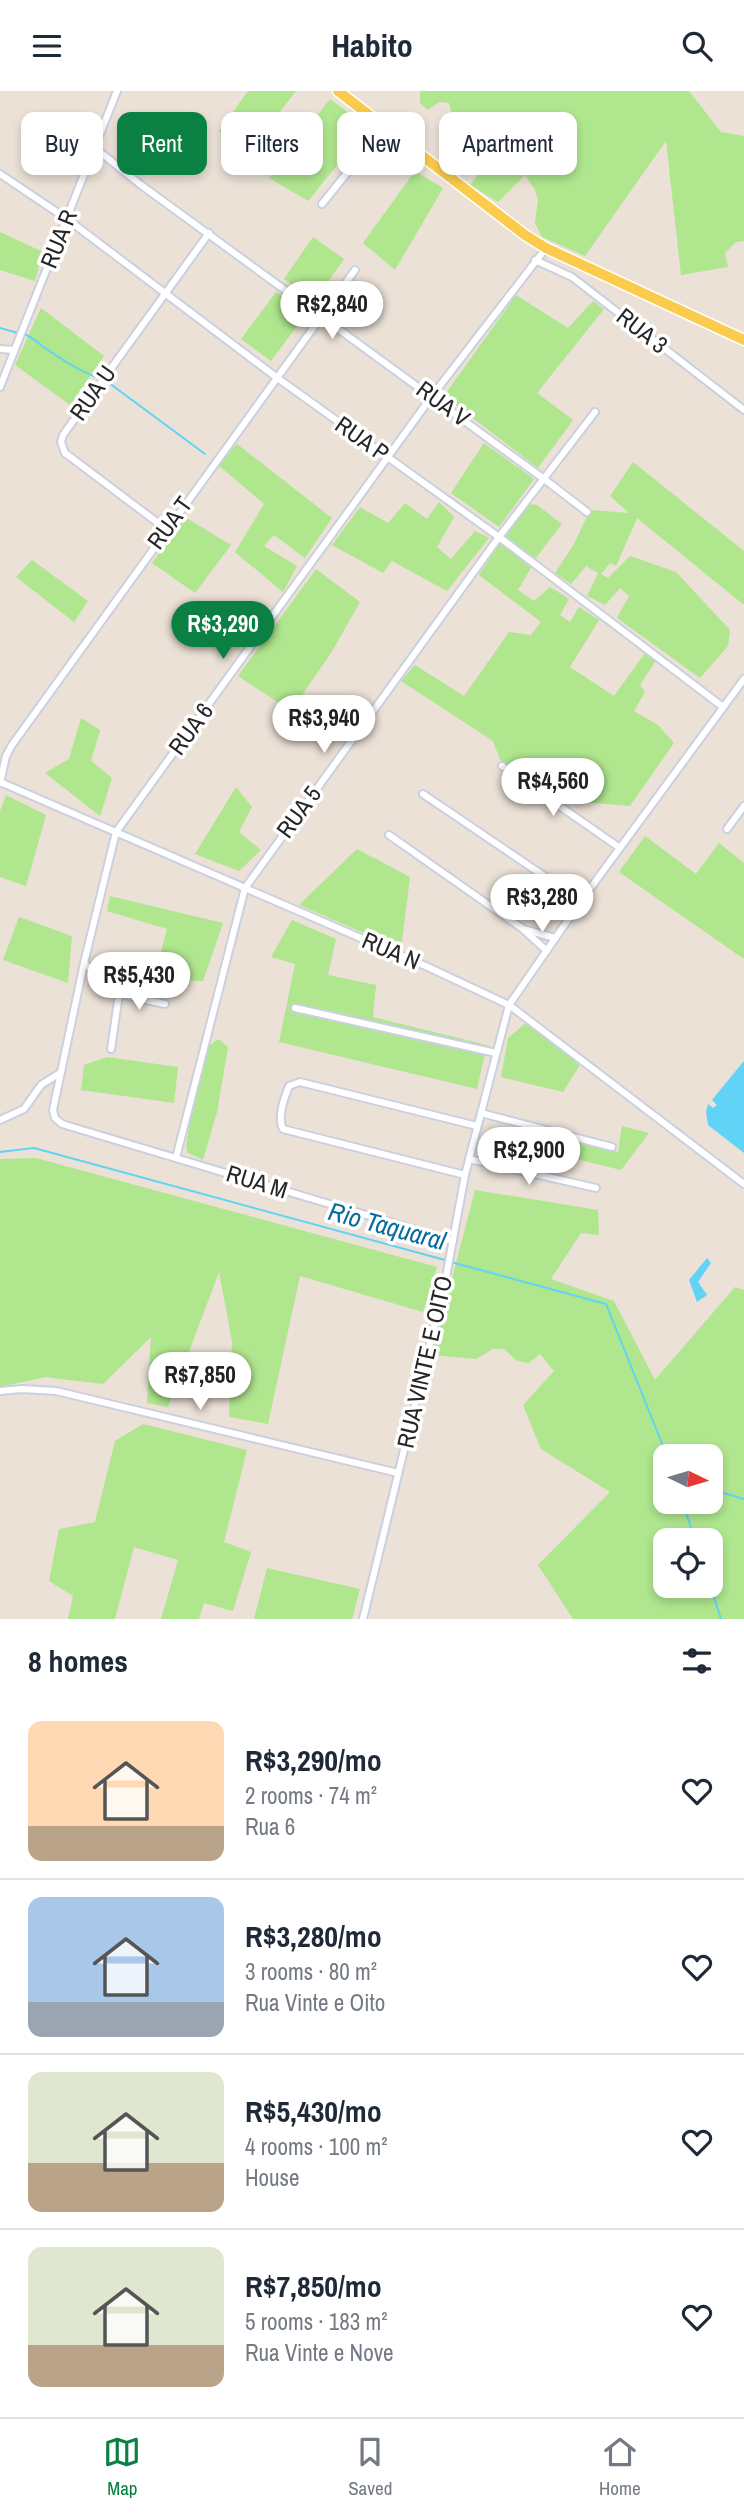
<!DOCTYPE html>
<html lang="en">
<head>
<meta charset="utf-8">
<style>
  :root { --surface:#fff; --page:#f2f2f3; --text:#1f2937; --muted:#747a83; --line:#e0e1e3; --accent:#0b8043 }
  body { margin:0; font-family:"Archivo Narrow",sans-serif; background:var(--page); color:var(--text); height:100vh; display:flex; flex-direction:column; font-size:26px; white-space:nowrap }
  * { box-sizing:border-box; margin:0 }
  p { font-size:23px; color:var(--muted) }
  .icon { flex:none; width:38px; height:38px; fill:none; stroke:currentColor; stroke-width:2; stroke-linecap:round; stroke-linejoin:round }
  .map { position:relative; height:1528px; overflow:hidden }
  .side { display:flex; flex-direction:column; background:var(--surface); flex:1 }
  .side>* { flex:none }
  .hud { position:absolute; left:21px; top:21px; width:704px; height:63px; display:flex; gap:14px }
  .needle { width:46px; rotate:95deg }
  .controls { position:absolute; left:653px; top:1353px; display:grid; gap:14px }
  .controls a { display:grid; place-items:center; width:70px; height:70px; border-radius:14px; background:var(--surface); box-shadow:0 4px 10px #0003; font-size:35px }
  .price { position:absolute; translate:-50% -60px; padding:0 16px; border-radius:24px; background:#fff; color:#222; font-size:23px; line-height:46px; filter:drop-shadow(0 2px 4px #0008) }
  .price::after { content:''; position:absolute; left:50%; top:42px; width:21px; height:16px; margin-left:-10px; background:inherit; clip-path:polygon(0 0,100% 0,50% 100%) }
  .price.current { background:var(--accent); color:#fff }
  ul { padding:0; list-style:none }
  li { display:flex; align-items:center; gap:21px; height:175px; padding:0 28px }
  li+li { border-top:2px solid var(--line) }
  li span { display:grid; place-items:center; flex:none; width:196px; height:140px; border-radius:14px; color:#555 }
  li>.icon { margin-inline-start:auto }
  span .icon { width:84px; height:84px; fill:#fffc; stroke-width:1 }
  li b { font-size:30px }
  h2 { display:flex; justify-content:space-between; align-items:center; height:84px; padding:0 28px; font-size:30px }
  .tag { padding:0 24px; border-radius:14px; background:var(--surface); box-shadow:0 4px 10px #0003; font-size:24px; line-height:63px }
  .tag.current { background:var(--accent); color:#fff }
  header { display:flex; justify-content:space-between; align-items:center; height:91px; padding:0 28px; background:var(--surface); font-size:32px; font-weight:700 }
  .tab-bar { display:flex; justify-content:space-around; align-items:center; height:98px; border-top:2px solid var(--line); background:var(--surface); font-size:19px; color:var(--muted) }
  .tab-bar a { display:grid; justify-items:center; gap:4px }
  .tab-bar .current { color:var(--accent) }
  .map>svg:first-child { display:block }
</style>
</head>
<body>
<header><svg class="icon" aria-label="menu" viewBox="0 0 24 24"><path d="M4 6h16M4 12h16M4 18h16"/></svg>Habito<svg class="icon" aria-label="search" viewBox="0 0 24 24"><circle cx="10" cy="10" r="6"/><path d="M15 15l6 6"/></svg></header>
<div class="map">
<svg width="744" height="1528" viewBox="0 0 744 1528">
  <rect width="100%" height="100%" fill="#ebe1d6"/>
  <g fill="#afe68e" fill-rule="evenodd">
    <path d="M248,0H296L248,62L219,40Z"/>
    <path d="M420,0H689L721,41L744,45V150L736,151L725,162L728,176L681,184L666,50L585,165L542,146L535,132L538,109L535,99L525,84L498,111L470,94L493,64L472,48L456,41L449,12L439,11L428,19L420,12Z"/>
    <path d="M330,8L368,36L308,110L269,87Z"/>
    <path d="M415,80L443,97L395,179L363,152Z"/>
    <path d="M0,141L43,161L35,190L0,179Z"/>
    <path d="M313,146L344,168L315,210L284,188Z"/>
    <path d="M276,201L306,223L271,270L241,248Z"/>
    <path d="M516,204L568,237L593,210L604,218L537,302L573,329L538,377L444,305Z"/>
    <path d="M41,217L104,265L70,314L15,274Z"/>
    <path d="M484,352L534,388L499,436L451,402Z"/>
    <path d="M237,353L332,427L305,467L274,444L264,455L297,475L283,501L235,461L264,413L218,374Z"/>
    <path d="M633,371L744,460V514L637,427L616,475L610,472L601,483L608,487L630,465L676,481L730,539L728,555L700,587L617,527L629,505L620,497L605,514L587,505L598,482L586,475L571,493L555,482L574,453L590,419L629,422L610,405Z"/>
    <path d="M439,411L454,426L437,456L451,468L475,440L489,447L447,500L392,470L383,482L332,454L360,416L388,432L405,412L427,428Z"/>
    <path d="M528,413L537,414L562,433L535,468L503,444Z"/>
    <path d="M185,426L231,454L195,502L152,472Z"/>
    <path d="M500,451L532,475L518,499L534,510L550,496L569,508L560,524L570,531L579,516L599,529L570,576L614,605L645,562L656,569L640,594L645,601L634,620L658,634L674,652L630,715L558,709L501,671L493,650L401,590L415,574L464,605L509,541L531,544L541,531L479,484Z"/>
    <path d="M32,469L88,510L74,531L16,486Z"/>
    <path d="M316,478L360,511L331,562L291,620L238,585Z"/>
    <path d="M81,627L100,639L91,670L112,687L100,725L45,682L69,668Z"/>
    <path d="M236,696L252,716L239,741L261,759L239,780L195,763Z"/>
    <path d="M6,704L46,724L26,795L0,786V720Z"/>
    <path d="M645,745L696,783L719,752L744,772V868L619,781Z"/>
    <path d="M357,758L410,786L401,858L299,814Z"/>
    <path d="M110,805L223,832L203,890L182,889L160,864L167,838L107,820Z"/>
    <path d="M19,826L72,845L68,892L3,869Z"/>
    <path d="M292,829L336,848L328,884L376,894L373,926L487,954L477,998L279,951L295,873L271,866Z"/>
    <path d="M526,932L580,974L563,1001L501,986L508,947Z"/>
    <path d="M218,948L228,956L217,1021L203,1069L188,1062L186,1056L193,1010L202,984L206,957Z"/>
    <path d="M107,966L178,976L174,1012L81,999L84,974Z"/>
    <path d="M622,1035L649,1042L621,1079L571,1067L575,1052L618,1061Z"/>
    <path d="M36,1067L437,1176L423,1221L300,1185L268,1333L229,1326L232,1250L219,1181L168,1316L147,1312L151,1246L103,1293L45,1286L0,1296V1068Z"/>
    <path d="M475,1099L598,1119L599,1144L581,1142L551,1188L614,1210L655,1289L735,1196L744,1199V1528H573L538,1474L610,1401L541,1358L523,1314L554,1280L540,1263L529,1272L517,1270L504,1258H493L476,1268L432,1264ZM710,1365V1410H665V1365ZM710,1449V1494H665V1449Z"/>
    <path d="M143,1333L247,1359L224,1451L251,1461L233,1520L204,1512L199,1528H161L178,1469L134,1456L115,1528H68L73,1505L49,1490L59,1438L95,1431L115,1350Z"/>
    <path d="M267,1477L360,1498L352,1528H254Z"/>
  </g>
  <g fill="#60d3f6">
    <path d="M743,971H744V1062L708,1034L706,1021L708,1013L713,1017L717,1014L712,1009Z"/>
    <path d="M707,1167L711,1172L698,1191L707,1204L697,1211L689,1189Z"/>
  </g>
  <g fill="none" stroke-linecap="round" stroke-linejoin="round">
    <g stroke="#60d3f6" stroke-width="2">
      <path d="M0,237L18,242"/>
      <path d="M23,243C33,245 39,254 48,259C64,270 81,281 99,287"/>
      <path d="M105,289L205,363"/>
      <path d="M0,1061L34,1057L445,1169"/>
      <path d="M451,1171L606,1213L667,1365"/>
      <path d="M710,1398L744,1408"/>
      <path d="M682,1410L695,1449"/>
      <path d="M710,1494L721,1528"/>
    </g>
    <defs>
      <g id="minor">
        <path d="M95,57L141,94L544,388L587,421"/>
        <path d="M0,83L67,128L276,286L499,446L723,616"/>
        <path d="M322,113L384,36"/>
        <path d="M535,169L572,186L744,319"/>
        <path d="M0,258L14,259"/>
        <path d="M0,296L117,0"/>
        <path d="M166,438L65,362L61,351L63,344L209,142"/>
        <path d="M502,675L620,757"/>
        <path d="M0,691L430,877L509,914L744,1093"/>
        <path d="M0,692L6,665L12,654L355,179"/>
        <path d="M423,703L581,810"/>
        <path d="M727,738L744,715"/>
        <path d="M389,744L523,838L555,847"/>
        <path d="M524,839L547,860"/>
        <path d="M84,872L119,903L111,958"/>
        <path d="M119,903L165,913"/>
        <path d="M295,917L496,962"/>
        <path d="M481,1022L612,1056"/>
        <path d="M0,1029L24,1018L41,994L60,982"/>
        <path d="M176,1067L245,797L499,446L595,321"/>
        <path d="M469,1068L596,1097"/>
        <path d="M465,1084L283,1038C277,1026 284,1008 289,995L300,991L477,1035"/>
        <path d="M453,1150L62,1033L55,1027L53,1019L84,872L116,741L432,305L546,157"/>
        <path d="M0,1300L22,1298L56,1300L398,1382"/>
        <path d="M363,1528L446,1186L465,1084L509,914L581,810L744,588"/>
      </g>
      <path id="primary" d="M338,0L525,144L546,157L744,249"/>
    </defs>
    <use href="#minor" stroke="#cbd0e1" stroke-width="10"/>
    <use href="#primary" stroke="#fff" stroke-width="13"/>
    <use href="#minor" stroke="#fff" stroke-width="6"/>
    <use href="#primary" stroke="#facb4c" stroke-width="10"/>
  </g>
  <g text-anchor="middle" stroke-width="7" stroke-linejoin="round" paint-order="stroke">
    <g font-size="24" fill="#262626" stroke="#fff">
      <text transform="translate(59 148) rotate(-68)" y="8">RUA R</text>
      <text transform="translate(642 240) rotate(38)" y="8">RUA 3</text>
      <text transform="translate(93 302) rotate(-55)" y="8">RUA U</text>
      <text transform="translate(443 313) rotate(36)" y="8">RUA V</text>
      <text transform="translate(362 348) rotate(35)" y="8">RUA P</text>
      <text transform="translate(170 432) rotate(-54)" y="8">RUA T</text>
      <text transform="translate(191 638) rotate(-54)" y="8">RUA 6</text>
      <text transform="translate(299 721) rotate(-54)" y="8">RUA 5</text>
      <text transform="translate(391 860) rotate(23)" y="8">RUA N</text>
      <text transform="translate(257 1091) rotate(17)" y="8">RUA M</text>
      <text transform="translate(425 1271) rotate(-77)" y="8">RUA VINTE E OITO</text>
    </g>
    <g font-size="26" font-style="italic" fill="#046d9d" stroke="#fff">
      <text transform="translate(387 1135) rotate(15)" y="9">Rio Taquaral</text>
    </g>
  </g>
</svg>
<div class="controls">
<a><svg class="needle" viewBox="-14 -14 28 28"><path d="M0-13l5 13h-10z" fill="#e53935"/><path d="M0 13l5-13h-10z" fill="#747a83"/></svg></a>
<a><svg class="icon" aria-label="locate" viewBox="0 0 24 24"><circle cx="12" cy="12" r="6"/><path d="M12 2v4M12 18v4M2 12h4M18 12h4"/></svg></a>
</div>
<b class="price" style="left:332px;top:250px">R$2,840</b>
<b class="price current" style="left:223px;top:570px">R$3,290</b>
<b class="price" style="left:324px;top:664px">R$3,940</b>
<b class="price" style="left:553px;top:727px">R$4,560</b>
<b class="price" style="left:542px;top:843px">R$3,280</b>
<b class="price" style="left:139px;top:921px">R$5,430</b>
<b class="price" style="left:529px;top:1096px">R$2,900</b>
<b class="price" style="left:200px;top:1321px">R$7,850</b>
<div class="hud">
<a class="tag">Buy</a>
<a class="tag current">Rent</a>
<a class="tag">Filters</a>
<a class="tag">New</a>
<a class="tag">Apartment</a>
</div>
</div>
<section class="side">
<h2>8 homes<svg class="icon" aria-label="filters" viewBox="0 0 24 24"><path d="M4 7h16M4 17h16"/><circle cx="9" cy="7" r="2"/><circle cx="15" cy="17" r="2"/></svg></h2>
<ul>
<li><span style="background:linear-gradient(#ffd9b3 75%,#b9a48a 0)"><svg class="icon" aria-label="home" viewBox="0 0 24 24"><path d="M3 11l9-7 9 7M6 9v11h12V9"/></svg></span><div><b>R$3,290/mo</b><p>2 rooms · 74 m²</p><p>Rua 6</p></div><svg class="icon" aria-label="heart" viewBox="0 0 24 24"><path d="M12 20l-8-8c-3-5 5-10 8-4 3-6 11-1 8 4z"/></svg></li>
<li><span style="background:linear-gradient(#a9c7e8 75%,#9aa5b1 0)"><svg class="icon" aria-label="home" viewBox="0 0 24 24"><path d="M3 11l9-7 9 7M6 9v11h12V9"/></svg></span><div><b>R$3,280/mo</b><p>3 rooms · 80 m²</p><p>Rua Vinte e Oito</p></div><svg class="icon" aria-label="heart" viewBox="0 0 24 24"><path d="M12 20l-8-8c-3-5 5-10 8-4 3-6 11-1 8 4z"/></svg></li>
<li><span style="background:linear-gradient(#dfe7d0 65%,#b9a48a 0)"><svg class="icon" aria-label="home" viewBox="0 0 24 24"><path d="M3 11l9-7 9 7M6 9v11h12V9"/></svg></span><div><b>R$5,430/mo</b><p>4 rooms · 100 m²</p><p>House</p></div><svg class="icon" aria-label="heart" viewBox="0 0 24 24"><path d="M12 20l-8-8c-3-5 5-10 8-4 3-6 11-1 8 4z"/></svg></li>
<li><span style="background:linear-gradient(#dfe7d0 70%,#b9a48a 0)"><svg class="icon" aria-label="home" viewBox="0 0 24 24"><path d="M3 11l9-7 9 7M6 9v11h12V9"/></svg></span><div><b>R$7,850/mo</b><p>5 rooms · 183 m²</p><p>Rua Vinte e Nove</p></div><svg class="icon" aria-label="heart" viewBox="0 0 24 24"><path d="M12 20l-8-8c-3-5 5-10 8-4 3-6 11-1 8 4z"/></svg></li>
</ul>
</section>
<nav class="tab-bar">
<a class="current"><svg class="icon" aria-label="map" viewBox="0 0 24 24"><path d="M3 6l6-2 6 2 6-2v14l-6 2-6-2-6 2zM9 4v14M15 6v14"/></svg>Map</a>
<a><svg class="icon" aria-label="saved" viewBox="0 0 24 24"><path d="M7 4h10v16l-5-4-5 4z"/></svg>Saved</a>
<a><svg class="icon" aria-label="home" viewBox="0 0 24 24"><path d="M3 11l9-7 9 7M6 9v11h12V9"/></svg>Home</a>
</nav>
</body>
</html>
